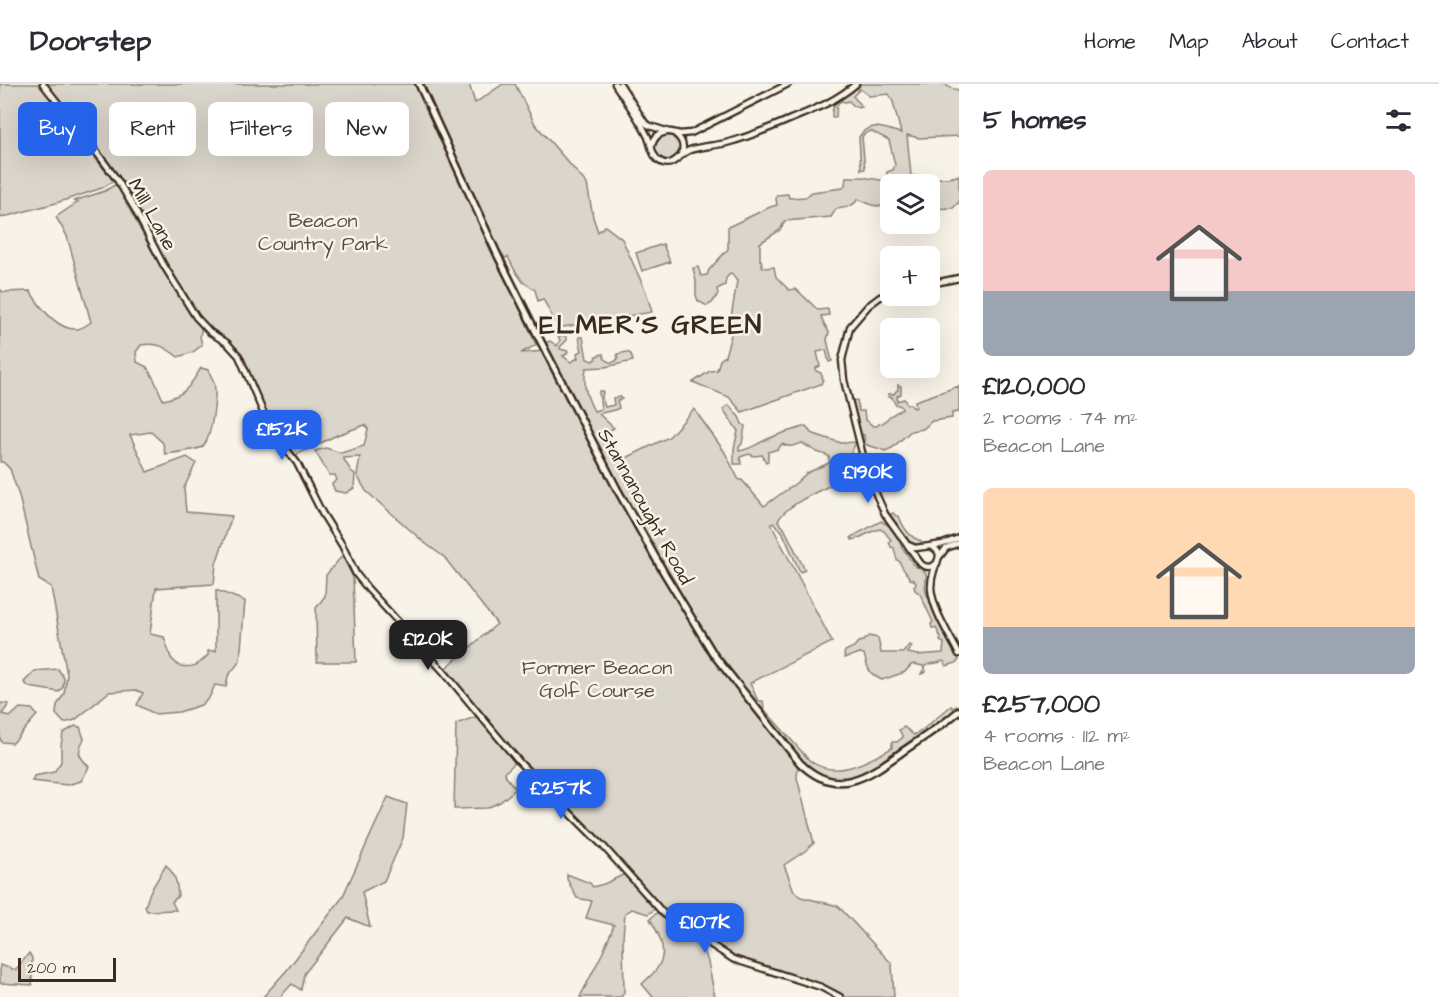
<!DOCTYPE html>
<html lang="en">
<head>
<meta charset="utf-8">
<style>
  :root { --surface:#fff; --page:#f7f7f7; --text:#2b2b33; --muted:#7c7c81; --line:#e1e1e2; --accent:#2563eb }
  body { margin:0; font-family:"Architects Daughter",sans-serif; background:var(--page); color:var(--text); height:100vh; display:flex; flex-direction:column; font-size:22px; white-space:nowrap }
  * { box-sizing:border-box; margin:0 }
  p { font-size:20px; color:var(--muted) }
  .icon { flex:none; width:33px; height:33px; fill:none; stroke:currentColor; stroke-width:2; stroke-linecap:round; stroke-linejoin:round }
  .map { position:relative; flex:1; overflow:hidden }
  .details { display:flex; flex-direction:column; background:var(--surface); width:480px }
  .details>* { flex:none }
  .top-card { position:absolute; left:18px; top:18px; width:570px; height:54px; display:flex; gap:12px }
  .fabs { position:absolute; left:880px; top:90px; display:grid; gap:12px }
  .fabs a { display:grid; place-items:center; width:60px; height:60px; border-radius:9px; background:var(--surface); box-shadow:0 6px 24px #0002; font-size:30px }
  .scale { position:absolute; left:18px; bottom:15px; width:98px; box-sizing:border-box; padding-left:6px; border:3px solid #3b2a1e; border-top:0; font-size:16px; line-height:21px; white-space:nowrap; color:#3b2a1e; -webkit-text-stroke:4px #f7f3e8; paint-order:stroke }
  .price { position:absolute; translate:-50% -51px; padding:0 14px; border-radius:12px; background:var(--accent); color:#fff; font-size:20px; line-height:39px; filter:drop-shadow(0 2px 3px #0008) }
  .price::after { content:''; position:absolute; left:50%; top:36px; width:18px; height:14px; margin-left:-9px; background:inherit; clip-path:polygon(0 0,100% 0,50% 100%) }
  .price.selected { background:#222; color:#fff }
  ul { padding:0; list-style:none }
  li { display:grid; align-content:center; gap:12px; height:318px; padding:0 24px }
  li span { display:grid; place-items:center; height:186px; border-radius:9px; color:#555 }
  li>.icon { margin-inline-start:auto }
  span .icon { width:108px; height:108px; fill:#fffc; stroke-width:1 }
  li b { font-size:26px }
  h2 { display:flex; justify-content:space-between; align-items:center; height:72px; padding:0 24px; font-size:26px }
  .chip { padding:0 21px; border-radius:9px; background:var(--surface); box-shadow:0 6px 24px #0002; font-size:21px; line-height:54px }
  .chip.selected { background:var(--accent); color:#fff }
  header { display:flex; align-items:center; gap:36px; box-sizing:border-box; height:84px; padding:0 30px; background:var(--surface); border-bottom:2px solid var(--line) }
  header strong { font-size:28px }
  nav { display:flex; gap:33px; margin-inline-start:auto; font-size:21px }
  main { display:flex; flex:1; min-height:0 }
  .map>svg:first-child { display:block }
</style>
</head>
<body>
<header>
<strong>Doorstep</strong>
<nav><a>Home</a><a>Map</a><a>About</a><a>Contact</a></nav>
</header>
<main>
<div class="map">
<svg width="959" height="913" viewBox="0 0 959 913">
  <rect width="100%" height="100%" fill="#f7f3e8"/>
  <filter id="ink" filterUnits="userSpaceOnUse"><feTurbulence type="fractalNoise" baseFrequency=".0167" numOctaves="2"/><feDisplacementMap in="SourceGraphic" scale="12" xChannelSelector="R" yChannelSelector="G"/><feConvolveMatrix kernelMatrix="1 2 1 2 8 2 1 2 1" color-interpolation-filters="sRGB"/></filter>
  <g filter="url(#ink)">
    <g fill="#dbd6cb" stroke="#8b8074" stroke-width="1.5">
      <path d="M0,0H40L71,40L69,42L114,97L102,104L56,119L0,134Z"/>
      <path d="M43,0H418L498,172L536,261L521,269L545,267V259L550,257L557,262L560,256L558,252L565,251L567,256L560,263V265L568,267L567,270L563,272L571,278L578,274L577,269L582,267L579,253H583L587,275L593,277L596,275V272L603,270L605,275L611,279L616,277L618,274L617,270L627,268L631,270L633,277L605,283L586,284C583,302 586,312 594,327L601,325L599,307H603L602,314L605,323L614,321L613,314L621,313L622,315L617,317L619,324C612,328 606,327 599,330L614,344L608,347V351L617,372L620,374V377L669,353L694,325L724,367L739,396H742L764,422L796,399L807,389L829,379V372L817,368L802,359C794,362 789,364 782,360L778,365L768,368V377L766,378L762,371L754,372L749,370L740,373L741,380H734V364L738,347L723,325L729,321L739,333L742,340L745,342L742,360L739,363V367C751,366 759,358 770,354C781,349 794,346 806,342L811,349L841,359L856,358L848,376L852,384L862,387L859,391L851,388L848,393C830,402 785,420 778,437L784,444L805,486L800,488L782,447L774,439L771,440L832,558L750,599L758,617H763L764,625L810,677C837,696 866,678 892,664V658H897L903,653L899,646L904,643L914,651L921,647L951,622L953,624L959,621V624L896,670L859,693L830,696L805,683L719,578L741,610L798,680L797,694L814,759L805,767L784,781L794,807L801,813L838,822L892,880L894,913H840L821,903L733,875L700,854L708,878L715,913H653L642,900C648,894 656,888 659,881C668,866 658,848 650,835L659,827L658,823L648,830L632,825L625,829L623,853L624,909L621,913H580L603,868L614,841L586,834L592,817L577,814L567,795V790L590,799L593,803L604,800L625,790L647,812L483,638L516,678L505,688L506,693L516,705L500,718L487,724L454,725L456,640L478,632L441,588L497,540L444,473L426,460L366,407L357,391L360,373L343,374L351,387L355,390L354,404L346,409L335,407L332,400L337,396L335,391H329L315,367L326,364L341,369L364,362L368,345L365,341L337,351L298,370L293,373L274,349L239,272L196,233L118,97Z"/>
      <path d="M424,0H469L475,19L503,0H515L535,40L587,100L593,133L598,148L605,142L622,155L646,208L652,228L558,244L543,215L538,217L535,206L523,198L514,185L508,173L505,174L500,167L467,101Z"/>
      <path d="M860,0H945L950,4L959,6V52L919,54L907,51L911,92H925V94C936,94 949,96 959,91V118L953,124L930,125V100H891V124L872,121L858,115C853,123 845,124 836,125L831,133L785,137L780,146L760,159V176H761L763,184L774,183L776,193L789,206L796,205L818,226L828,225L829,231L821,232L823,238L829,248L827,256L832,277L829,278L826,266L817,268L820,282L816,284V287L821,289L823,295L821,300L742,328L729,313L693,298L710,287L717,286L720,276L725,272L731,251L730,240L737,197L731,189L726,194L725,201L717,205L718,210L712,219L707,222L698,217L696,211V197L693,184L698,183L701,192L707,191L709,186L728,165V143L770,123L777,121L776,115L777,111L788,110L789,114L806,113L812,108L843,104L845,101L846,93H862L886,97L887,88L893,86L895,81L889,56L871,47L864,50L862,53L865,85L861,86L859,53C869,36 885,45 901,49L893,18L889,10L869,12L860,5L853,12L862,23L858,24L857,22H854L849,17L845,18L841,17C835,21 837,26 836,33H832C831,17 843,11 855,3L858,4Z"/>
      <circle cx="667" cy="64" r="13"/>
      <path d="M116,100L151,165L194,234L202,242L200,252L202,261L193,268L178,273C165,263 158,258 141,261L136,268L137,278L147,283L154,295L163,316C186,311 189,303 201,284L208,286C210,290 213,295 214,299C217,310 212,356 202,363C197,366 172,369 165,370L163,359L151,348L130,351L147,388L187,373L196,379L184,404L186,428L232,432L216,480L214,500L156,504L150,550L164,553L171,574L179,582C193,584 198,582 208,571V567H216V506L245,517L240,577L228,592L226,603L215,601L209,614L201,621L179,628L155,630L137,621L143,609L136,606L109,608L75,636L64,639L56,630L57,621L64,610L67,591L51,503L39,496L19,412L10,385L3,378H0V205L3,208L30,207C40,223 57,247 78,245C83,244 87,241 91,238L67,152L56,133L78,118L74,117L105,107Z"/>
      <path d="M663,160L670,178L642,187L636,169Z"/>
      <path d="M898,301L901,302V310L897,312V317L904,315L907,320H910L914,324L916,323L915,317L959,302V328L952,329V334L932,337L923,345L911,347L892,364L885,367C879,363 872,364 865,360L864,351L859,350L851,317L857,316L859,327H864L865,335L873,342H877L879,340L883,339L890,332L902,325L901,322L895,320L892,313H888V310H894L896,307L898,306Z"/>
      <path d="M893,429L896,432H899C903,444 909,453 921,457V462L917,463L909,460L890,433V431Z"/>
      <path d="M881,437L890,442L900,456L902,464L908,471L909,474L913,477L912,480L915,481L916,483H920L926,490C927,496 924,503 926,508C926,511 929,514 930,517C936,538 948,556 959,576L956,579L946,582L945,578L942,577C937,581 930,578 925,582L926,588L921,590L924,584L923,582L914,580L911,581L905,588L882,596C867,589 868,584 864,570L860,569L845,574L844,570L845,567L854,563L858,558L863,557L869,552L878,554L881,569H903L909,561L912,562L908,569L917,571L943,569L944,559L940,557L941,554L936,544H932L931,540L933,538L920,510L915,506L914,503L916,500L914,496L910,495C907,489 901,484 900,478L897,476L894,464L891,463L889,458L891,456L884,447L880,445C870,447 862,454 852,456L851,453Z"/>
      <path d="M342,472L353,493L356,578H317L316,524L325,512L326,491Z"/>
      <path d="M58,585L64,594L63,603L59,608L29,603L24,598L35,587Z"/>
      <path d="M0,619L9,620L2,630L10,633L20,624L32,625L37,631L13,659L2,658L0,655Z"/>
      <path d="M75,642L80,643L84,655C76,669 79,672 89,683L81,697L67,701L32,697L34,692L54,688L61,678V662L63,649Z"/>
      <path d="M388,713L407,720L403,754L384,797L362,808L370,843L348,834L304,890L301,906L292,900L280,913H263L287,886L342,814Z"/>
      <path d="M166,781C176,792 177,798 178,812L172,818L176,826L147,827L145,823L150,808Z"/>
      <path d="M29,869L32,874V901L0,899V881L16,886Z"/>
    </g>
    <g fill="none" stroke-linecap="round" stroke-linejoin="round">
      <defs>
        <g id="tertiary">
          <path d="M43,0L101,74L118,97L133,122L163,180L196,233L210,248L227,259L239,272L266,335L274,349L297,379L322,429L342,461L356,490L368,505L444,588L520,679L604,763L664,830L733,875L821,903L840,913"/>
          <path d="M615,0C626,17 638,33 647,51C651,58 651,70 658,76C673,87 679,69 690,66C701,62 714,62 726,59C749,53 770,44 791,35C815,25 836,17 856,0"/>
          <path d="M620,0L645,39L650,42L669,48"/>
          <path d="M671,48L680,50L691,49L788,0"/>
          <path d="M675,50C682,55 685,63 681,71"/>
          <path d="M652,61C654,53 659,49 667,48"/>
          <path d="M930,200L959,194"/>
          <path d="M891,209L880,213L868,222L850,243L842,276L844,296L868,392L885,430L921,480C926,484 932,484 937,479"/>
          <path d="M908,461L915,464L931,462C944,469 938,475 934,486C932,492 931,498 931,504C933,527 949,550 959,570"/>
          <path d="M931,462L943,460L959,454"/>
          <path d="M940,472L946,464L959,459"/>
        </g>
        <path id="primary" d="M419,0L498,172L540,256L617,405L663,487L714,571L800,679C837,715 867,693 902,668C918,657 933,647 948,636L959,627"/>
      </defs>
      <use href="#tertiary" stroke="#3b2a1e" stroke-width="9"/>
      <use href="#primary" stroke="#3b2a1e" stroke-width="10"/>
      <use href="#tertiary" stroke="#f7f3e8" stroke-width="4.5"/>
      <use href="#primary" stroke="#f7f3e8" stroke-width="5"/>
    </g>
  </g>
  <g text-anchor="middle" stroke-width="5" stroke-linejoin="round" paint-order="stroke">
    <g font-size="20" fill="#3b2a1e" stroke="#f7f3e8">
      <text transform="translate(153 130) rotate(61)" y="7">Mill Lane</text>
      <text transform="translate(646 422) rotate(61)" y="7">Stannanought Road</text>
    </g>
    <g font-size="20" fill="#5b4c41" stroke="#f7f3e8">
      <text x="323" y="143">Beacon<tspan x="323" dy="23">Country Park</tspan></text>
      <text x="597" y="590">Former Beacon<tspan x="597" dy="23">Golf Course</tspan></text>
    </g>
    <g font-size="26" font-weight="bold" letter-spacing="1.5" fill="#3b2a1e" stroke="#f7f3e8">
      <text x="651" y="249">ELMER'S GREEN</text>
    </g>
  </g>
</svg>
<div class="fabs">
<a><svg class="icon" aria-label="layers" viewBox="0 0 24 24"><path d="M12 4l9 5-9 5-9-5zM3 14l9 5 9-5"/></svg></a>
<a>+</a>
<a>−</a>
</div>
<div class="scale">200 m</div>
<b class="price" style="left:282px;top:377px">£152K</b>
<b class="price" style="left:868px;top:420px">£190K</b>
<b class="price selected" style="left:428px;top:587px">£120K</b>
<b class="price" style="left:561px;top:736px">£257K</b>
<b class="price" style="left:705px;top:870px">£107K</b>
<div class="top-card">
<a class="chip selected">Buy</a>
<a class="chip">Rent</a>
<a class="chip">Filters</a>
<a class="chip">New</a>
</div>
</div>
<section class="details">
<h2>5 homes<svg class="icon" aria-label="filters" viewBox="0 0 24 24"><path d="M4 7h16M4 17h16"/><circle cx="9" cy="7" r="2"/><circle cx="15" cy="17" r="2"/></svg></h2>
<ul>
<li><span style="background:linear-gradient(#f6c9c9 65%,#9aa5b1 0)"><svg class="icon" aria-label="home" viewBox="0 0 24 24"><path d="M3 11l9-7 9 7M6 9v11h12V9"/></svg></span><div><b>£120,000</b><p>2 rooms · 74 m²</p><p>Beacon Lane</p></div></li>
<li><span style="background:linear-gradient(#ffd9b3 75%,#9aa5b1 0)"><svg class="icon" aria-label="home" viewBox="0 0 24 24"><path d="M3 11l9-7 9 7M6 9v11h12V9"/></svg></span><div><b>£257,000</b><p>4 rooms · 112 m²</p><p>Beacon Lane</p></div></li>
</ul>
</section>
</main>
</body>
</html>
